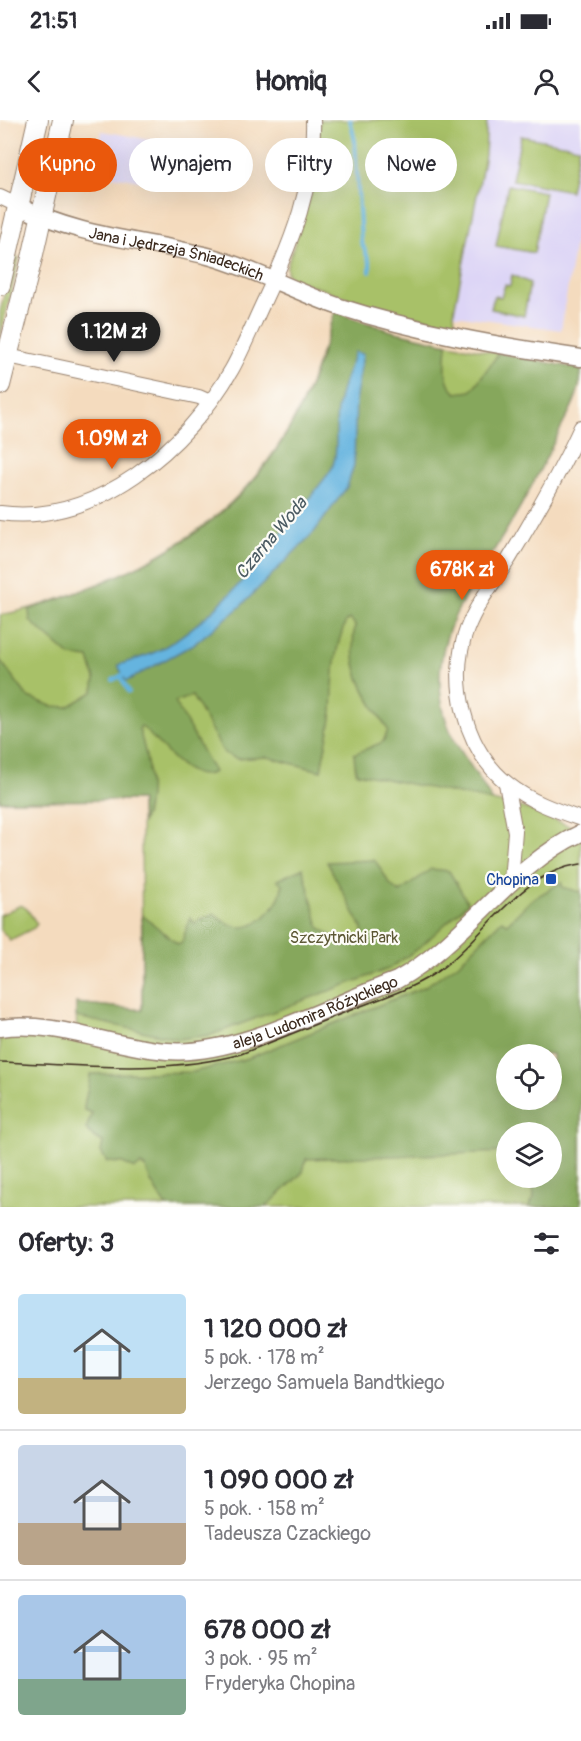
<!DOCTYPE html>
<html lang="pl">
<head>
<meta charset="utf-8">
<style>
  :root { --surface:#fff; --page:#f7f7f7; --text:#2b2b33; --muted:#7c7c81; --line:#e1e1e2; --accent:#ea580c }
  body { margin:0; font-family:Pangolin,sans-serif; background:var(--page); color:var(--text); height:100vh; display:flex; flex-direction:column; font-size:22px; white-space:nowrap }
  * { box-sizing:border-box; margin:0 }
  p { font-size:20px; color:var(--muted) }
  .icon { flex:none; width:33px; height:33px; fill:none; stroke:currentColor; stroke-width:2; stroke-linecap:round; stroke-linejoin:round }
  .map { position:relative; height:1087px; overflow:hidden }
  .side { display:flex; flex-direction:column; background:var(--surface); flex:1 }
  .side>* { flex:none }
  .top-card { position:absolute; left:18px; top:18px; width:546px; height:54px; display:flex; gap:12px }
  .controls { position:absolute; left:496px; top:924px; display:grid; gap:12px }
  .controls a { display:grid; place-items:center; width:66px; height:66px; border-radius:50%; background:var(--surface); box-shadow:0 6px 24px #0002; font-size:30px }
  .price { position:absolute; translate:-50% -51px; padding:0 14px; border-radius:21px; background:var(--accent); color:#fff; font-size:20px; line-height:39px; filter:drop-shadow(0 2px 3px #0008) }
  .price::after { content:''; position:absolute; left:50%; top:36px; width:18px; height:14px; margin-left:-9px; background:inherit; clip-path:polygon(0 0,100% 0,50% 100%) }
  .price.active { background:#222; color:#fff }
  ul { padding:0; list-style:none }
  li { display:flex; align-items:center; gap:18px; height:150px; padding:0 18px }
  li+li { border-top:2px solid var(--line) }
  li span { display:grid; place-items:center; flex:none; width:168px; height:120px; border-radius:6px; color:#555 }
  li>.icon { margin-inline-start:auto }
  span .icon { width:72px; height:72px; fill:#fffc; stroke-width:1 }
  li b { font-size:26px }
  h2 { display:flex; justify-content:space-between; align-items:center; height:72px; padding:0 18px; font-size:26px }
  .tag { padding:0 21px; border-radius:27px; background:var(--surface); box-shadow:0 6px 24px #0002; font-size:21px; line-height:54px }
  .tag.active { background:var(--accent); color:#fff }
  .status { display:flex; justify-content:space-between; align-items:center; height:42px; padding:0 30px; background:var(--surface); direction:ltr }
  .status svg { height:16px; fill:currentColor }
  header { display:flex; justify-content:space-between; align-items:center; height:78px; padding:0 18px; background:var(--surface); font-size:27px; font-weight:800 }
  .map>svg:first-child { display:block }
</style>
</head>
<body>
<div class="status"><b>21:51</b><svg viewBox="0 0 49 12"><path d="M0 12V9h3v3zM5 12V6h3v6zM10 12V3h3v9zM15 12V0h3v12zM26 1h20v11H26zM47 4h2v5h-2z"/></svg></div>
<header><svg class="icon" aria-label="back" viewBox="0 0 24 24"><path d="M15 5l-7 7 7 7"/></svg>Homiq<svg class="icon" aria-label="person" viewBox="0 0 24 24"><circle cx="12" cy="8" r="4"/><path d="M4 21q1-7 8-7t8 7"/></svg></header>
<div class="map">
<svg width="581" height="1087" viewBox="0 0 581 1087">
  <rect width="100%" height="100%" fill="#fdfcf7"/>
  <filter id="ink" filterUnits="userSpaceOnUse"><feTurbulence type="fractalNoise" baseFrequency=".0167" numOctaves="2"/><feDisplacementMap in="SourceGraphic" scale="12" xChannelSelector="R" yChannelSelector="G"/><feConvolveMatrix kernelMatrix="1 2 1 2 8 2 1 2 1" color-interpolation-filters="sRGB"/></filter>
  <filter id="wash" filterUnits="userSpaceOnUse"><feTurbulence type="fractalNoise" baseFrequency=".008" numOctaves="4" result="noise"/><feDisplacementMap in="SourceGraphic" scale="24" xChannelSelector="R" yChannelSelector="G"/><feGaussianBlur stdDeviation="1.35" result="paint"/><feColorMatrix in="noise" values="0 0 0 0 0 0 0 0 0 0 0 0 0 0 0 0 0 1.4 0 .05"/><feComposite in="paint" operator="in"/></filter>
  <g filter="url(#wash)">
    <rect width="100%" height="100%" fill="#f4dbbe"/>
    <g fill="#ddd5f6">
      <path d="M487,0H581V117L576,116L561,210L456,195L454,191L485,35Z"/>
      <path d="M102,11L184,26L186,34L181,67L95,53Z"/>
    </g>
    <g fill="#a8c167" stroke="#727642" stroke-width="1.5" fill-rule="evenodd">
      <path d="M320,0H487L485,35L454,191L455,205L380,189L296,160L287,154V146L311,74Z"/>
      <path d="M521,16L579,27L570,71L512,60Z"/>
      <path d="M508,65L545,72L534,133L496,126Z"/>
      <path d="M13,136L19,138L0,218V192Z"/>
      <path d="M512,155L530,163L524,196L491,189L494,176L501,177L505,165L510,166Z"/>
      <path d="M370,203L391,211L444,223L581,249C581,276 568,293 557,316C541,348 526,379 507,409C471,470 424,519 445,597C454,629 478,652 492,681L531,690L581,711V1087H0V915L29,911L77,920L76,883L142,890L141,680L0,681V495C35,489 67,477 100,463C212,418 287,347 322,230ZM507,934H552V980H507ZM507,1012H552V1058H507Z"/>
      <path d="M21,785L27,789L37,804L34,808L10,820L0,809V795Z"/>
    </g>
    <g fill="#86a75c" stroke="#60683d" stroke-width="1.5" fill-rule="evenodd">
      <path d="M335,192L391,211L447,224C446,241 442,261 456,273L471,271L499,233L581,249C581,276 568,293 557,316C541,348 526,379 507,409C471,470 424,519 445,597C454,629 478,652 492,681L356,653L354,634L383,622L388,610C366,575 347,549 355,505L350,499L346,501C332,536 334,555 332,591C330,611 324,631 321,651L267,637L237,639L224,633L192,576L175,582L214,652C189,667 160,622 141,606L139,609C148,638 156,675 142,703L141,680L0,681V540L28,577L52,586L68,587L93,572L95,559L89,538L70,536L30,501L29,490C149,449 248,404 303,282C317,253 325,222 335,192Z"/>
      <path d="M374,740C385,751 386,765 400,772L431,749L449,751L468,783L419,828L388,849L211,915L179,919L76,897V883L142,890V795L178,824L182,822L190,798L195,804L199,800L214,794C222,801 233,808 244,807C262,805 282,782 282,764L277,760L303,748L319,807C331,816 349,832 363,819L362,808L327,742Z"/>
      <path d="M562,762V767L581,772V1087H529L534,1077L532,1058H552V1012H507V1032L306,1039L303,1052L266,1087H166L151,1062L146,1048L141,1045L135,1049L123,1043L107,1042L101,1032L103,1022L95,1018L86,1009L92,993L84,990C84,978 90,967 90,954L193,952L246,939L424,867L458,844L502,800L507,804L531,780ZM507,934H552V980H507Z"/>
    </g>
    <path fill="#65b4df" stroke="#506f7e" stroke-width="1.5" d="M355,232L363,234L356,276L354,345L347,367L315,411L240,487L194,524L127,561L125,560L118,545C132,540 149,536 161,529C231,488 279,416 329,353C341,336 333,306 338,285C341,267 349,249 355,232Z"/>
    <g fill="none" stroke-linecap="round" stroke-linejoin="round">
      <g stroke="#65b4df" stroke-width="4">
        <path d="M350,0L355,21L361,121L370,143V152"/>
        <path d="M120,556L129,572"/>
        <path d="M113,560L126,553"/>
      </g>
    </g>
  </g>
  <g filter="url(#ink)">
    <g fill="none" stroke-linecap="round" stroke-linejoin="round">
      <defs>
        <g id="minor">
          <path d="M0,77L19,86"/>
          <path d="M8,236L199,277L210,282"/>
          <path d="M581,307C560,353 535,396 509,439C494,462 477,483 467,509C448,560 464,629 508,664C529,681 555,690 581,699"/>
          <path d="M0,393C96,406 187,328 232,249C244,227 254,202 265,179C292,122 315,64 313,0"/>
          <path d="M506,663L515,712L511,761"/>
        </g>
        <g id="tertiary">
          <path id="s1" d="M19,86C77,117 144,120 208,136C253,148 295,172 340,187C418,212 500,226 581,238"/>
          <path id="s2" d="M0,908C58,900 109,927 167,931C236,937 330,885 397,860C467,821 508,747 581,713"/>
        </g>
        <g id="secondary">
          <path d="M0,165L38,0"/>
          <path d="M0,265L33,134L63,0"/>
        </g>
      </defs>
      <use href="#minor" stroke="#98826e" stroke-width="16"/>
      <use href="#tertiary" stroke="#98826e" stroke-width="19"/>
      <use href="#secondary" stroke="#98826e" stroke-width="22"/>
      <use href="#minor" stroke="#fff" stroke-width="14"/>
      <use href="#tertiary" stroke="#fff" stroke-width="16"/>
      <use href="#secondary" stroke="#fff" stroke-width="20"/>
      <path stroke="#3b2a1e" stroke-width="1.5" d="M0,942C80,945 163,955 241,934C281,918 321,902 361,886C385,877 410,869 432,855C484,822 515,753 581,744"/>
    </g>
  </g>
  <rect fill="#1a4fb4" stroke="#fdfcf7" stroke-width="2" x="545" y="753" width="12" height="12" rx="3"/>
  <g text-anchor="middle" stroke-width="4.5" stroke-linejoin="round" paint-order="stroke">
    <g font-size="16" fill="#3b2a1e" stroke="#fdfcf7">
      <text dy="6" stroke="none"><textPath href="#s1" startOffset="165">Jana i Jędrzeja Śniadeckich</textPath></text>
      <text dy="6" stroke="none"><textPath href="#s2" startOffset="324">aleja Ludomira Różyckiego</textPath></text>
    </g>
    <g font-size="16" fill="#164399" stroke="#fdfcf7" text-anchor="end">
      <text x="539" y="765">Chopina</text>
    </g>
    <g font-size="16" fill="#5c5734" stroke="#fdfcf7">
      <text x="344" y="823">Szczytnicki Park</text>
    </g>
    <g font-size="18" font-style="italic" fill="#4a5a62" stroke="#fdfcf7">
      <text transform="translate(271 418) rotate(-50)" y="6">Czarna Woda</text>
    </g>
  </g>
</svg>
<div class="controls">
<a><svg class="icon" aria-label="locate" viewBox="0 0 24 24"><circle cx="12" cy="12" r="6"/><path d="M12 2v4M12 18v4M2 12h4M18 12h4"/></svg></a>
<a><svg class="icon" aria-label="layers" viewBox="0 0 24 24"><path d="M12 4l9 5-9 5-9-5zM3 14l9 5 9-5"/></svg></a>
</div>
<b class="price active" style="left:114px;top:243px">1.12M zł</b>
<b class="price" style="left:112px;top:350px">1.09M zł</b>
<b class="price" style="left:462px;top:481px">678K zł</b>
<div class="top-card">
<a class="tag active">Kupno</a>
<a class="tag">Wynajem</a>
<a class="tag">Filtry</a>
<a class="tag">Nowe</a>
</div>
</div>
<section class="side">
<h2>Oferty: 3<svg class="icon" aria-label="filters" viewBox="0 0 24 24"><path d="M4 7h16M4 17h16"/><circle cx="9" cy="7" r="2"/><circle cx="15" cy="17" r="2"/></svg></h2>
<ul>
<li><span style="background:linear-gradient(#bfe0f5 70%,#c2b280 0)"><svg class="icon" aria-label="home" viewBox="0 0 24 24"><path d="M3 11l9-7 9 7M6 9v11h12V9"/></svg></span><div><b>1 120 000 zł</b><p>5 pok. · 178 m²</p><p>Jerzego Samuela Bandtkiego</p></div></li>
<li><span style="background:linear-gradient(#c9d6e8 65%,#b9a48a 0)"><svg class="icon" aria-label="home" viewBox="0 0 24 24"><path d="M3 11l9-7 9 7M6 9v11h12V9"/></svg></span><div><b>1 090 000 zł</b><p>5 pok. · 158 m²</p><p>Tadeusza Czackiego</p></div></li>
<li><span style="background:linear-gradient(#a9c7e8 70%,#7fa58c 0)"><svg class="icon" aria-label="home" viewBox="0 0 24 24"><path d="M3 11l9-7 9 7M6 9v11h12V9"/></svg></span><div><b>678 000 zł</b><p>3 pok. · 95 m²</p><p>Fryderyka Chopina</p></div></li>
</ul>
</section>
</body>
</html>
